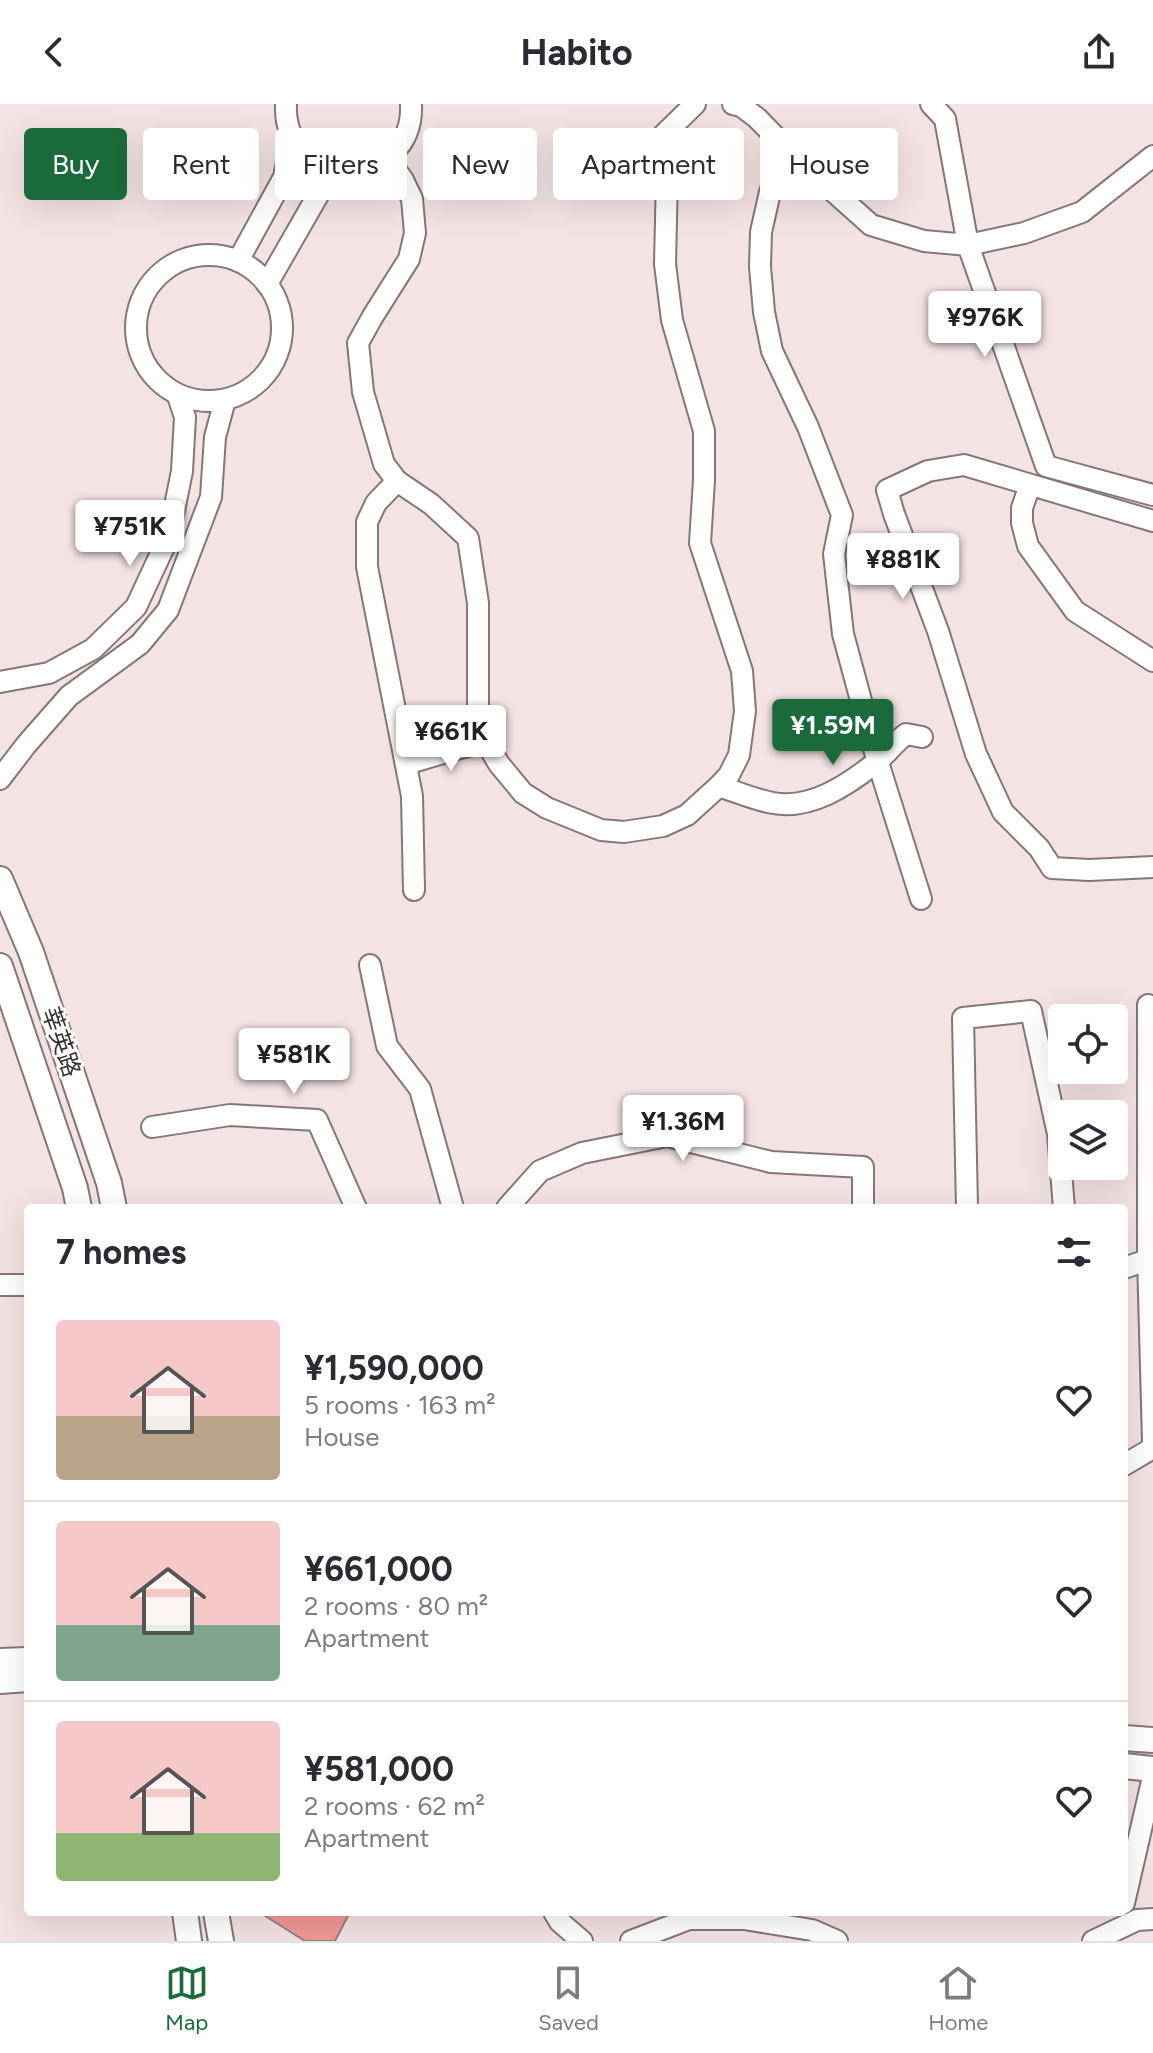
<!DOCTYPE html>
<html lang="en">
<head>
<meta charset="utf-8">
<style>
  :root { --surface:#fff; --page:#f7f7f7; --text:#2b2b33; --muted:#7c7c81; --line:#e1e1e2; --accent:#1a6a3b }
  body { margin:0; font-family:Figtree,"Noto Sans SC",sans-serif; background:var(--page); color:var(--text); height:100vh; display:flex; flex-direction:column; font-size:30px; white-space:nowrap }
  * { box-sizing:border-box; margin:0 }
  p { font-size:26px; color:var(--muted) }
  .icon { flex:none; width:44px; height:44px; fill:none; stroke:currentColor; stroke-width:2; stroke-linecap:round; stroke-linejoin:round }
  .map { position:relative; flex:1; overflow:hidden }
  .sheet { position:absolute; left:24px; top:1100px; width:1104px; height:712px; display:flex; flex-direction:column; background:var(--surface); border-radius:8px; box-shadow:0 8px 32px #0002 }
  .sheet>* { flex:none }
  .hud { position:absolute; left:24px; top:24px; width:1106px; height:72px; display:flex; gap:16px }
  .fabs { position:absolute; left:1048px; top:900px; display:grid; gap:16px }
  .fabs a { display:grid; place-items:center; width:80px; height:80px; border-radius:8px; background:var(--surface); box-shadow:0 8px 32px #0002; font-size:40px }
  .price { position:absolute; translate:-50% -68px; padding:0 18px; border-radius:8px; background:#fff; color:#222; font-size:26px; line-height:52px; filter:drop-shadow(0 2px 4px #0008) }
  .price::after { content:''; position:absolute; left:50%; top:48px; width:24px; height:18px; margin-left:-12px; background:inherit; clip-path:polygon(0 0,100% 0,50% 100%) }
  .price.selected { background:var(--accent); color:#fff }
  ul { padding:0; list-style:none }
  li { display:flex; align-items:center; gap:24px; height:200px; padding:0 32px }
  li+li { border-top:2px solid var(--line) }
  li span { display:grid; place-items:center; flex:none; width:224px; height:160px; border-radius:8px; color:#555 }
  li>.icon { margin-inline-start:auto }
  span .icon { width:96px; height:96px; fill:#fffc; stroke-width:1 }
  li b { font-size:34px }
  h2 { display:flex; justify-content:space-between; align-items:center; height:96px; padding:0 32px; font-size:34px }
  .pill { padding:0 28px; border-radius:8px; background:var(--surface); box-shadow:0 8px 32px #0002; font-size:28px; line-height:72px }
  .pill.selected { background:var(--accent); color:#fff }
  header { display:flex; justify-content:space-between; align-items:center; height:104px; padding:0 32px; background:var(--surface); font-size:36px; font-weight:700 }
  .dock { display:flex; justify-content:space-around; align-items:center; height:112px; border-top:2px solid var(--line); background:var(--surface); font-size:22px; color:var(--muted) }
  .dock a { display:grid; justify-items:center; gap:4px }
  .dock .selected { color:var(--accent) }
  .map>svg:first-child { display:block }
</style>
</head>
<body>
<header><svg class="icon" aria-label="back" viewBox="0 0 24 24"><path d="M15 5l-7 7 7 7"/></svg>Habito<svg class="icon" aria-label="share" viewBox="0 0 24 24"><path d="M12 15V3M7 8l5-5 5 5M5 13v7h14v-7"/></svg></header>
<div class="map">
<svg width="1153" height="1837" viewBox="0 0 1153 1837">
  <rect width="100%" height="100%" fill="#f3e3e2"/>
  <path fill="#f19995" stroke="#928382" stroke-width="2" d="M259,1808H350L335,1837H305Z"/>
  <g fill="none" stroke-linecap="round" stroke-linejoin="round">
    <defs>
      <g id="minor">
        <path d="M286,0C282,87 415,87 411,0"/>
        <path d="M733,0L741,2L757,14L797,55L871,121L924,137L968,141L1024,129L1082,108L1153,52"/>
        <path d="M931,0L945,15L968,141L1046,362L1153,391"/>
        <path d="M786,44L770,88L761,128L760,163L764,208L772,247L808,323L842,411L834,450L843,530L876,652L921,795"/>
        <path d="M387,53L403,76L412,95L415,129L409,155L373,212L358,239L363,288L384,360L397,377L431,400L468,434L478,499V625L499,660L523,689L547,704L601,726L624,728L663,722L687,711L719,682L729,671L739,651L745,607L742,567L700,439L704,376V327L672,216L665,160L668,27"/>
        <path d="M606,67L641,53L695,0"/>
        <circle cx="209" cy="224" r="73"/>
        <path d="M238,157L284,73L292,32"/>
        <path d="M267,180L333,65"/>
        <path d="M397,377L376,399L367,418V463L412,692L414,786"/>
        <path d="M1030,381L1022,404V419L1028,442L1075,507L1153,557"/>
        <path d="M1153,417L964,361L928,367L887,386L894,410L938,527L976,650L1003,708L1039,744L1052,764L1089,766L1153,763"/>
        <path d="M0,578L49,569L93,545L136,503L169,432L182,367L185,313L178,292"/>
        <path d="M406,660L460,644L485,638"/>
        <path d="M0,675L26,641L69,592L140,540L168,506L211,393L215,333L225,296"/>
        <path d="M719,682C737,688 755,696 773,699C810,706 846,682 874,660C886,651 894,639 906,630L922,633"/>
        <path d="M370,861L387,942L420,985L453,1104"/>
        <path d="M1148,901V1154L1153,1338"/>
        <path d="M152,1023L230,1011L317,1016L356,1104"/>
        <path d="M507,1104L540,1067L582,1049L667,1032L771,1058L863,1063V1104"/>
        <path d="M967,1104L963,914L1031,907L1058,1030L1064,1104"/>
        <path d="M1124,1164L1153,1154"/>
        <path d="M0,1181H28"/>
        <path d="M1124,1361L1153,1344"/>
        <path d="M1124,1799L1153,1673"/>
        <path d="M554,1808L560,1818L582,1837"/>
        <path d="M631,1837L689,1815H744L812,1826L837,1837"/>
        <path d="M1093,1837L1137,1816L1153,1815"/>
      </g>
      <g id="major">
        <path d="M0,775L31,848L109,1079L114,1104"/>
        <path d="M0,862L75,1084L79,1104"/>
        <path d="M0,1557L28,1556"/>
        <path d="M0,1577L28,1575"/>
        <path d="M1124,1634L1153,1636"/>
        <path d="M1124,1662L1153,1665"/>
        <path d="M185,1808L189,1837"/>
        <path d="M216,1808L221,1837"/>
      </g>
    </defs>
    <use href="#minor" stroke="#857776" stroke-width="24"/>
    <use href="#major" stroke="#857776" stroke-width="28"/>
    <use href="#minor" stroke="#fff" stroke-width="20"/>
    <use href="#major" stroke="#fff" stroke-width="24"/>
  </g>
  <g text-anchor="middle" stroke-width="6" stroke-linejoin="round" paint-order="stroke">
    <g font-size="24" fill="#363030" stroke="#fff">
      <text transform="translate(61 938) rotate(71)" y="8">莘英路</text>
    </g>
  </g>
</svg>
<div class="fabs">
<a><svg class="icon" aria-label="locate" viewBox="0 0 24 24"><circle cx="12" cy="12" r="6"/><path d="M12 2v4M12 18v4M2 12h4M18 12h4"/></svg></a>
<a><svg class="icon" aria-label="layers" viewBox="0 0 24 24"><path d="M12 4l9 5-9 5-9-5zM3 14l9 5 9-5"/></svg></a>
</div>
<b class="price" style="left:985px;top:255px">¥976K</b>
<b class="price" style="left:130px;top:464px">¥751K</b>
<b class="price" style="left:903px;top:497px">¥881K</b>
<b class="price selected" style="left:833px;top:663px">¥1.59M</b>
<b class="price" style="left:451px;top:669px">¥661K</b>
<b class="price" style="left:294px;top:992px">¥581K</b>
<b class="price" style="left:683px;top:1059px">¥1.36M</b>
<div class="hud">
<a class="pill selected">Buy</a>
<a class="pill">Rent</a>
<a class="pill">Filters</a>
<a class="pill">New</a>
<a class="pill">Apartment</a>
<a class="pill">House</a>
</div>
<section class="sheet">
<h2>7 homes<svg class="icon" aria-label="filters" viewBox="0 0 24 24"><path d="M4 7h16M4 17h16"/><circle cx="9" cy="7" r="2"/><circle cx="15" cy="17" r="2"/></svg></h2>
<ul>
<li><span style="background:linear-gradient(#f6c9c9 60%,#b9a48a 0)"><svg class="icon" aria-label="home" viewBox="0 0 24 24"><path d="M3 11l9-7 9 7M6 9v11h12V9"/></svg></span><div><b>¥1,590,000</b><p>5 rooms · 163 m²</p><p>House</p></div><svg class="icon" aria-label="heart" viewBox="0 0 24 24"><path d="M12 20l-8-8c-3-5 5-10 8-4 3-6 11-1 8 4z"/></svg></li>
<li><span style="background:linear-gradient(#f6c9c9 65%,#7fa58c 0)"><svg class="icon" aria-label="home" viewBox="0 0 24 24"><path d="M3 11l9-7 9 7M6 9v11h12V9"/></svg></span><div><b>¥661,000</b><p>2 rooms · 80 m²</p><p>Apartment</p></div><svg class="icon" aria-label="heart" viewBox="0 0 24 24"><path d="M12 20l-8-8c-3-5 5-10 8-4 3-6 11-1 8 4z"/></svg></li>
<li><span style="background:linear-gradient(#f6c9c9 70%,#8fb573 0)"><svg class="icon" aria-label="home" viewBox="0 0 24 24"><path d="M3 11l9-7 9 7M6 9v11h12V9"/></svg></span><div><b>¥581,000</b><p>2 rooms · 62 m²</p><p>Apartment</p></div><svg class="icon" aria-label="heart" viewBox="0 0 24 24"><path d="M12 20l-8-8c-3-5 5-10 8-4 3-6 11-1 8 4z"/></svg></li>
</ul>
</section>
</div>
<nav class="dock">
<a class="selected"><svg class="icon" aria-label="map" viewBox="0 0 24 24"><path d="M3 6l6-2 6 2 6-2v14l-6 2-6-2-6 2zM9 4v14M15 6v14"/></svg>Map</a>
<a><svg class="icon" aria-label="saved" viewBox="0 0 24 24"><path d="M7 4h10v16l-5-4-5 4z"/></svg>Saved</a>
<a><svg class="icon" aria-label="home" viewBox="0 0 24 24"><path d="M3 11l9-7 9 7M6 9v11h12V9"/></svg>Home</a>
</nav>
</body>
</html>
